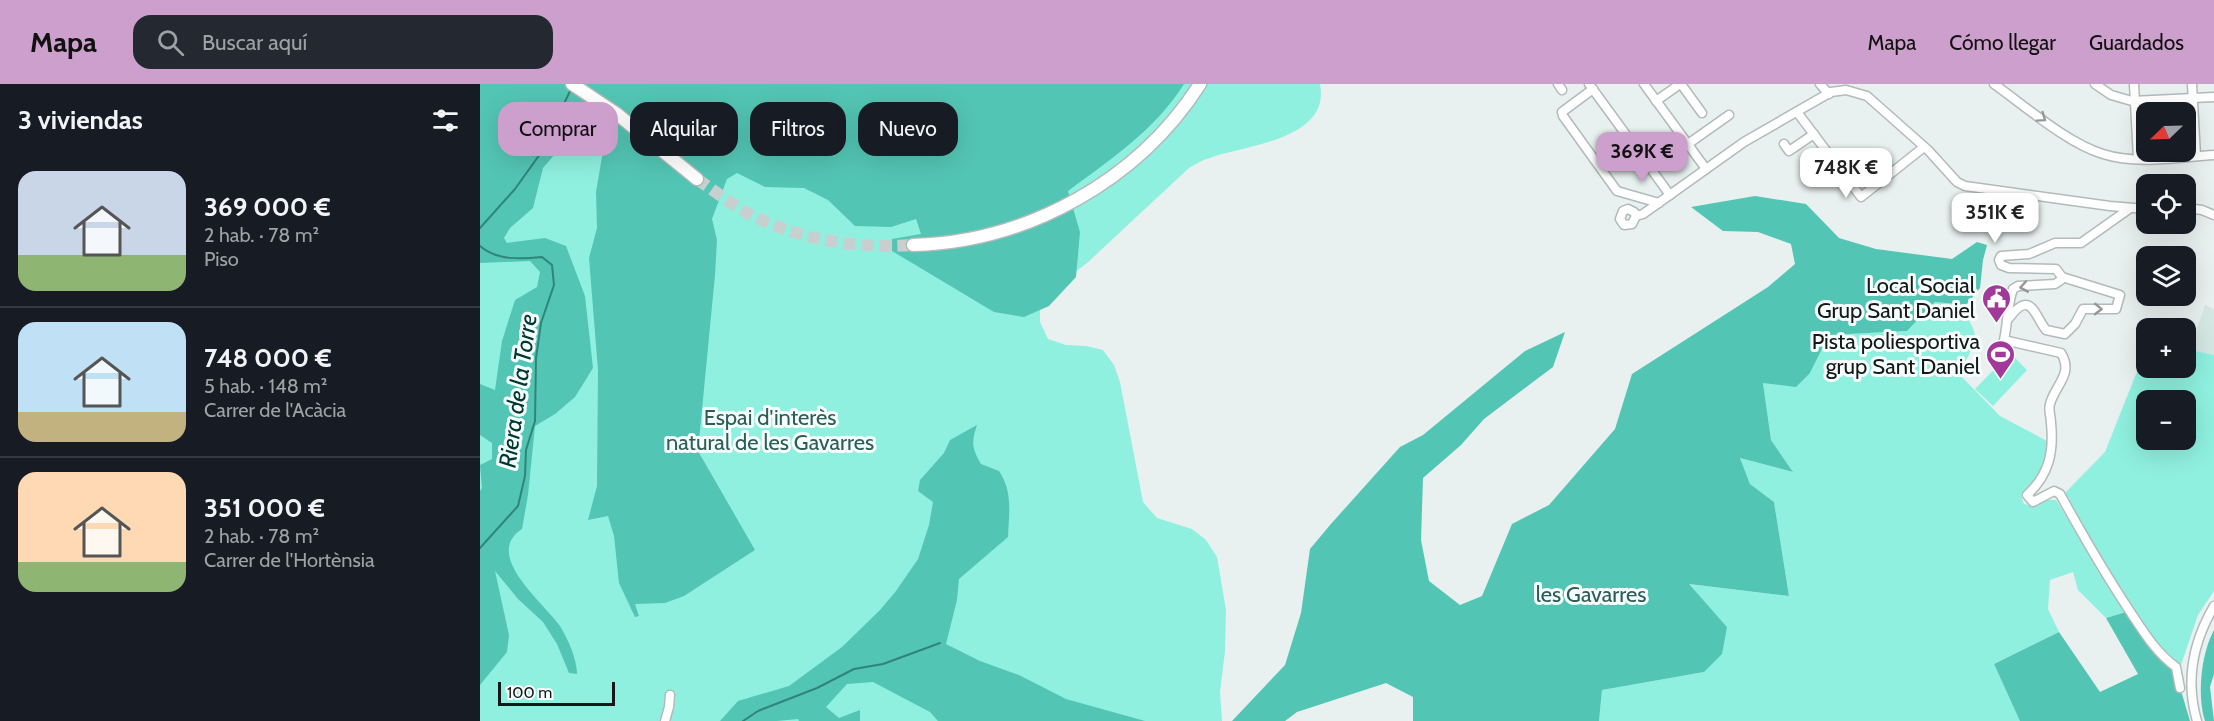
<!DOCTYPE html>
<html lang="es">
<head>
<meta charset="utf-8">
<style>
  :root { --surface:#171b24; --page:#242831; --text:#f1f3f6; --muted:#9ea1a6; --line:#363941; --accent:#cd9fcc }
  body { margin:0; font-family:Cabin,sans-serif; background:var(--page); color:var(--text); height:100vh; display:flex; flex-direction:column; font-size:22px; white-space:nowrap }
  * { box-sizing:border-box; margin:0 }
  p { font-size:20px; color:var(--muted) }
  .icon { flex:none; width:33px; height:33px; fill:none; stroke:currentColor; stroke-width:2; stroke-linecap:round; stroke-linejoin:round }
  .map { position:relative; flex:1; overflow:hidden }
  .sheet { display:flex; flex-direction:column; background:var(--surface); width:480px }
  .sheet>* { flex:none }
  .top-card { position:absolute; left:18px; top:18px; width:570px; height:54px; display:flex; gap:12px }
  .needle { width:39px; rotate:247deg }
  .buttons { position:absolute; left:1656px; top:18px; display:grid; gap:12px }
  .buttons a { display:grid; place-items:center; width:60px; height:60px; border-radius:12px; background:var(--surface); box-shadow:0 6px 24px #0002; font-size:30px }
  .scale { position:absolute; left:18px; bottom:15px; width:117px; box-sizing:border-box; padding-left:6px; border:3px solid #151817; border-top:0; font-size:16px; line-height:21px; white-space:nowrap; color:#151817; -webkit-text-stroke:4px #f5fefc; paint-order:stroke }
  .price { position:absolute; translate:-50% -51px; padding:0 14px; border-radius:12px; background:#fff; color:#222; font-size:20px; line-height:39px; filter:drop-shadow(0 2px 3px #0008) }
  .price::after { content:''; position:absolute; left:50%; top:36px; width:18px; height:14px; margin-left:-9px; background:inherit; clip-path:polygon(0 0,100% 0,50% 100%) }
  .price.on { background:var(--accent); color:#111 }
  ul { padding:0; list-style:none }
  li { display:flex; align-items:center; gap:18px; height:150px; padding:0 18px }
  li+li { border-top:2px solid var(--line) }
  li span { display:grid; place-items:center; flex:none; width:168px; height:120px; border-radius:18px; color:#555 }
  li>.icon { margin-inline-start:auto }
  span .icon { width:72px; height:72px; fill:#fffc; stroke-width:1 }
  li b { font-size:26px }
  h2 { display:flex; justify-content:space-between; align-items:center; height:72px; padding:0 18px; font-size:26px }
  .chip { padding:0 21px; border-radius:18px; background:var(--surface); box-shadow:0 6px 24px #0002; font-size:21px; line-height:54px }
  .chip.on { background:var(--accent); color:#111 }
  header { display:flex; align-items:center; gap:36px; box-sizing:border-box; height:84px; padding:0 30px; background:var(--accent); color:#111 }
  header strong { font-size:28px }
  nav { display:flex; gap:33px; margin-inline-start:auto; font-size:21px }
  .search { width:420px; height:54px; background:var(--page); display:flex; align-items:center; gap:15px; box-sizing:border-box; padding:0 21px; border-radius:18px; color:var(--muted); font-size:22px }
  main { display:flex; flex:1; min-height:0 }
  .map>svg:first-child { display:block }
</style>
</head>
<body>
<header>
<strong>Mapa</strong>
<div class="search"><svg class="icon" aria-label="search" viewBox="0 0 24 24"><circle cx="10" cy="10" r="6"/><path d="M15 15l6 6"/></svg>Buscar aquí</div>
<nav><a>Mapa</a><a>Cómo llegar</a><a>Guardados</a></nav>
</header>
<main>
<section class="sheet">
<h2>3 viviendas<svg class="icon" aria-label="filters" viewBox="0 0 24 24"><path d="M4 7h16M4 17h16"/><circle cx="9" cy="7" r="2"/><circle cx="15" cy="17" r="2"/></svg></h2>
<ul>
<li><span style="background:linear-gradient(#c9d6e8 70%,#8fb573 0)"><svg class="icon" aria-label="home" viewBox="0 0 24 24"><path d="M3 11l9-7 9 7M6 9v11h12V9"/></svg></span><div><b>369 000 €</b><p>2 hab. · 78 m²</p><p>Piso</p></div></li>
<li><span style="background:linear-gradient(#bfe0f5 75%,#c2b280 0)"><svg class="icon" aria-label="home" viewBox="0 0 24 24"><path d="M3 11l9-7 9 7M6 9v11h12V9"/></svg></span><div><b>748 000 €</b><p>5 hab. · 148 m²</p><p>Carrer de l'Acàcia</p></div></li>
<li><span style="background:linear-gradient(#ffd9b3 75%,#8fb573 0)"><svg class="icon" aria-label="home" viewBox="0 0 24 24"><path d="M3 11l9-7 9 7M6 9v11h12V9"/></svg></span><div><b>351 000 €</b><p>2 hab. · 78 m²</p><p>Carrer de l'Hortènsia</p></div></li>
</ul>
</section>
<div class="map">
<svg width="1734" height="637" viewBox="0 0 1734 637">
  <rect width="100%" height="100%" fill="#e8f1ef"/>
  <path fill="#d4e7e3" d="M1725,221L1734,225V271L1709,266Z"/>
  <g fill="#8ff0df" fill-rule="evenodd">
    <path d="M0,0H840C851,56 765,61 730,74C722,76 716,80 709,84L607,179L573,205L560,219V238L568,255L586,261L606,262L623,266L634,281L640,298L663,418L677,434L712,445L726,456L737,473L746,526L745,567L740,608L742,637H0Z"/>
    <path d="M1455,218L1486,221C1484,234 1495,241 1495,254C1495,263 1483,279 1480,291L1520,332L1567,357C1566,385 1559,392 1541,411L1544,420L1554,422L1568,416H1576L1646,528L1626,534L1598,506L1593,488L1570,496L1568,525L1579,548L1514,580L1541,637H1119L1122,606L1224,588L1247,543L1208,500L1309,512L1294,418L1270,400L1260,374L1313,388L1291,356L1283,299L1330,289L1349,251L1427,247Z"/>
    <path d="M1666,265V284H1706V265L1734,271V507L1718,531L1701,581L1685,572L1618,477L1588,418L1590,415L1584,410L1625,368ZM1666,316H1706V356H1666Z"/>
    <path d="M1530,269L1547,286L1513,322L1495,305Z"/>
  </g>
  <g fill="#53c5b4">
    <path d="M0,0H704C675,46 631,75 588,107L600,148L596,193L569,222L544,233L514,228L412,167V155L441,150L436,135L411,143L375,142L348,116L324,104L285,103L257,89L247,95L232,135L237,156L235,191L218,367L275,466L204,512L185,519L155,520L159,532L155,533L139,499L134,452L128,432L108,436L117,402L118,286L109,174L117,144L116,108L124,61L119,53L93,49L63,84L53,124L30,144L24,154L27,159L65,154L86,162L105,212L113,284L95,313L75,330L55,342L48,411L42,445C2,471 64,519 80,542C88,555 97,575 97,590L89,589L77,560L63,538L38,515L15,487L29,551L27,568L0,601V407L2,404L0,381L12,375V359L0,351V300L15,306L22,257L35,216L57,203L60,188L50,177L0,179Z"/>
    <path d="M1275,112L1326,120L1359,154L1396,165L1472,175L1497,158L1507,161L1503,176L1500,204L1486,221L1455,218L1427,247L1349,251L1330,289L1316,303L1283,299L1291,356L1313,388L1260,374L1270,400L1294,418L1309,512L1209,500L1247,543L1242,570L1224,588L1122,606L1119,637H933V613L906,599L817,628L805,637H752L805,581L821,529L830,465L850,441L920,363L943,351L1045,267L1085,248L1073,283L1004,335L981,361L943,394L941,456L949,497L980,521L1002,512L1032,440L1069,421L1135,345L1152,290L1288,203L1315,180L1311,160L1278,148L1243,147L1211,123Z"/>
    <path d="M497,341C491,359 492,364 501,380L519,387C533,408 529,429 528,453L479,495L477,516L466,560L500,577L539,591L586,615L665,637H458L450,628L393,598L367,600L346,623L359,634L380,626V637H319L318,635L297,637H240L258,617L309,602L362,563L400,526L416,507L438,475L449,441L453,418L438,407L440,396L464,369L470,356Z"/>
    <path d="M1646,528L1695,584L1699,606L1702,610L1710,637H1540L1514,580L1579,548L1620,608L1658,590L1626,534Z"/>
    <path d="M1734,546V590L1730,603L1734,637H1725C1717,611 1721,570 1734,546Z"/>
  </g>
  <g fill="none" stroke-linecap="round" stroke-linejoin="round">
    <g stroke="#318478" stroke-width="2">
      <path d="M0,144L35,105L60,70L91,5"/>
      <path d="M0,162C17,177 42,175 62,173L72,181L74,201L61,239L56,274L55,337L46,366L45,392L38,422L0,464"/>
      <path d="M263,637L278,627L337,604L374,585L403,580L460,559"/>
    </g>
    <path stroke="#c8d0cf" stroke-width="12" stroke-dasharray="12 6" stroke-linecap="butt" d="M217,95C235,107 252,121 271,131C320,156 378,165 433,161"/>
    <defs>
      <g id="minor">
        <path d="M1078,0L1082,6"/>
        <path d="M1109,0L1190,111"/>
        <path d="M1164,0L1226,85"/>
        <path d="M1201,0L1222,29"/>
        <path d="M1340,0L1349,10"/>
        <path d="M1514,0C1545,22 1587,59 1623,70C1657,81 1699,73 1734,71"/>
        <path d="M1615,0L1631,11L1652,17L1734,13"/>
        <path d="M1654,0L1658,75"/>
        <path d="M1712,0L1716,72"/>
        <path d="M1113,5L1082,28L1083,32L1137,107L1179,119"/>
        <path d="M1176,17L1200,0"/>
        <path d="M1317,28L1381,113L1444,63"/>
        <path d="M1208,60L1249,31"/>
        <path d="M1304,60L1309,67L1334,50"/>
        <path d="M1706,124L1722,126L1734,131"/>
        <path d="M1156,132L1154,128L1148,125L1143,127L1140,135L1144,141L1152,140L1156,132L1163,130L1264,58L1351,8L1366,6L1387,12L1448,66L1477,98L1485,102L1630,122L1666,125"/>
        <path d="M1582,193L1581,196L1575,200L1538,202L1533,205C1527,221 1528,238 1524,256L1581,269C1594,290 1575,301 1570,320C1568,326 1571,332 1571,339C1574,368 1569,391 1547,411L1553,418L1574,407L1580,410C1602,450 1624,488 1649,526C1663,547 1676,569 1696,583L1700,604"/>
        <path d="M1529,234C1551,205 1554,231 1566,246L1585,250L1595,240L1603,225H1636L1640,211L1582,193L1576,185L1529,184L1521,181L1519,176L1521,172L1549,170L1575,159H1601L1649,125"/>
        <path d="M185,637L189,623L190,611"/>
        <path d="M1717,637C1705,596 1713,558 1734,522"/>
      </g>
      <g id="highway">
        <path d="M92,0L137,30L217,95"/>
        <path d="M433,161C547,158 658,97 720,0"/>
      </g>
    </defs>
    <use href="#minor" stroke="#b2bbb9" stroke-width="11"/>
    <use href="#highway" stroke="#b2bbb9" stroke-width="15"/>
    <use href="#minor" stroke="#fff" stroke-width="8"/>
    <use href="#highway" stroke="#fff" stroke-width="12"/>
  </g>
  <defs><path id="oneway-chevron" d="M-2-3.5L2.5 0L-2 3.5" fill="none" stroke-width="1.6" stroke-linecap="round" stroke-linejoin="round" transform="scale(1.5)"/></defs>
  <g stroke="#969797">
    <use href="#oneway-chevron" transform="translate(1562 34) rotate(35)"/>
    <use href="#oneway-chevron" transform="translate(1544 203) rotate(170)"/>
    <use href="#oneway-chevron" transform="translate(1618 225) rotate(1)"/>
  </g>
  <defs>
    <symbol id="civic-pin" viewBox="-11 -11 22 30"><path d="M0 17L-7.5 6A9.5 9.5 0 1 1 7.5 6Z" fill="#a23899" stroke="#f5fefc"/><path d="M-.6-6.5H3V-4.5H.6V-3L4-1V1h2V6H-6V1h2V-1L-.6-3ZM-1.2 2.5V6h2.4V2.5Z" fill="#fff"/></symbol>
    <symbol id="stadium-pin" viewBox="-11 -11 22 30"><path d="M0 17L-7.5 6A9.5 9.5 0 1 1 7.5 6Z" fill="#a23899" stroke="#f5fefc"/><path d="M0-5a6.5 5 0 1 0 0 10a6.5 5 0 1 0 0-10ZM-3.5-1.8h7v3.6h-7Z" fill="#fff"/></symbol>
  </defs>
  <g fill-rule="evenodd">
    <use href="#civic-pin" x="1500" y="198" width="33" height="45"/>
    <use href="#stadium-pin" x="1504" y="254" width="33" height="45"/>
  </g>
  <g text-anchor="middle" stroke-width="6" stroke-linejoin="round" paint-order="stroke">
    <g font-size="22" fill="#151817" stroke="#f5fefc" text-anchor="end">
      <text x="1495" y="209">Local Social<tspan x="1495" dy="25">Grup Sant Daniel</tspan></text>
      <text x="1500" y="265">Pista poliesportiva<tspan x="1500" dy="25">grup Sant Daniel</tspan></text>
    </g>
    <g font-size="22" fill="#2d5e56" stroke="#f5fefc">
      <text x="290" y="341">Espai d'interès<tspan x="290" dy="25">natural de les Gavarres</tspan></text>
      <text x="1111" y="518">les Gavarres</text>
    </g>
    <g font-size="24" font-style="italic" fill="#003730" stroke="#f5fefc">
      <text transform="translate(38 307) rotate(-82)" y="8">Riera de la Torre</text>
    </g>
  </g>
</svg>
<div class="buttons">
<a><svg class="needle" viewBox="-14 -14 28 28"><path d="M0-13l5 13h-10z" fill="#e53935"/><path d="M0 13l5-13h-10z" fill="#9ea1a6"/></svg></a>
<a><svg class="icon" aria-label="locate" viewBox="0 0 24 24"><circle cx="12" cy="12" r="6"/><path d="M12 2v4M12 18v4M2 12h4M18 12h4"/></svg></a>
<a><svg class="icon" aria-label="layers" viewBox="0 0 24 24"><path d="M12 4l9 5-9 5-9-5zM3 14l9 5 9-5"/></svg></a>
<a>+</a>
<a>−</a>
</div>
<div class="scale">100 m</div>
<b class="price on" style="left:1162px;top:99px">369K €</b>
<b class="price" style="left:1366px;top:115px">748K €</b>
<b class="price" style="left:1515px;top:160px">351K €</b>
<div class="top-card">
<a class="chip on">Comprar</a>
<a class="chip">Alquilar</a>
<a class="chip">Filtros</a>
<a class="chip">Nuevo</a>
</div>
</div>
</main>
</body>
</html>
